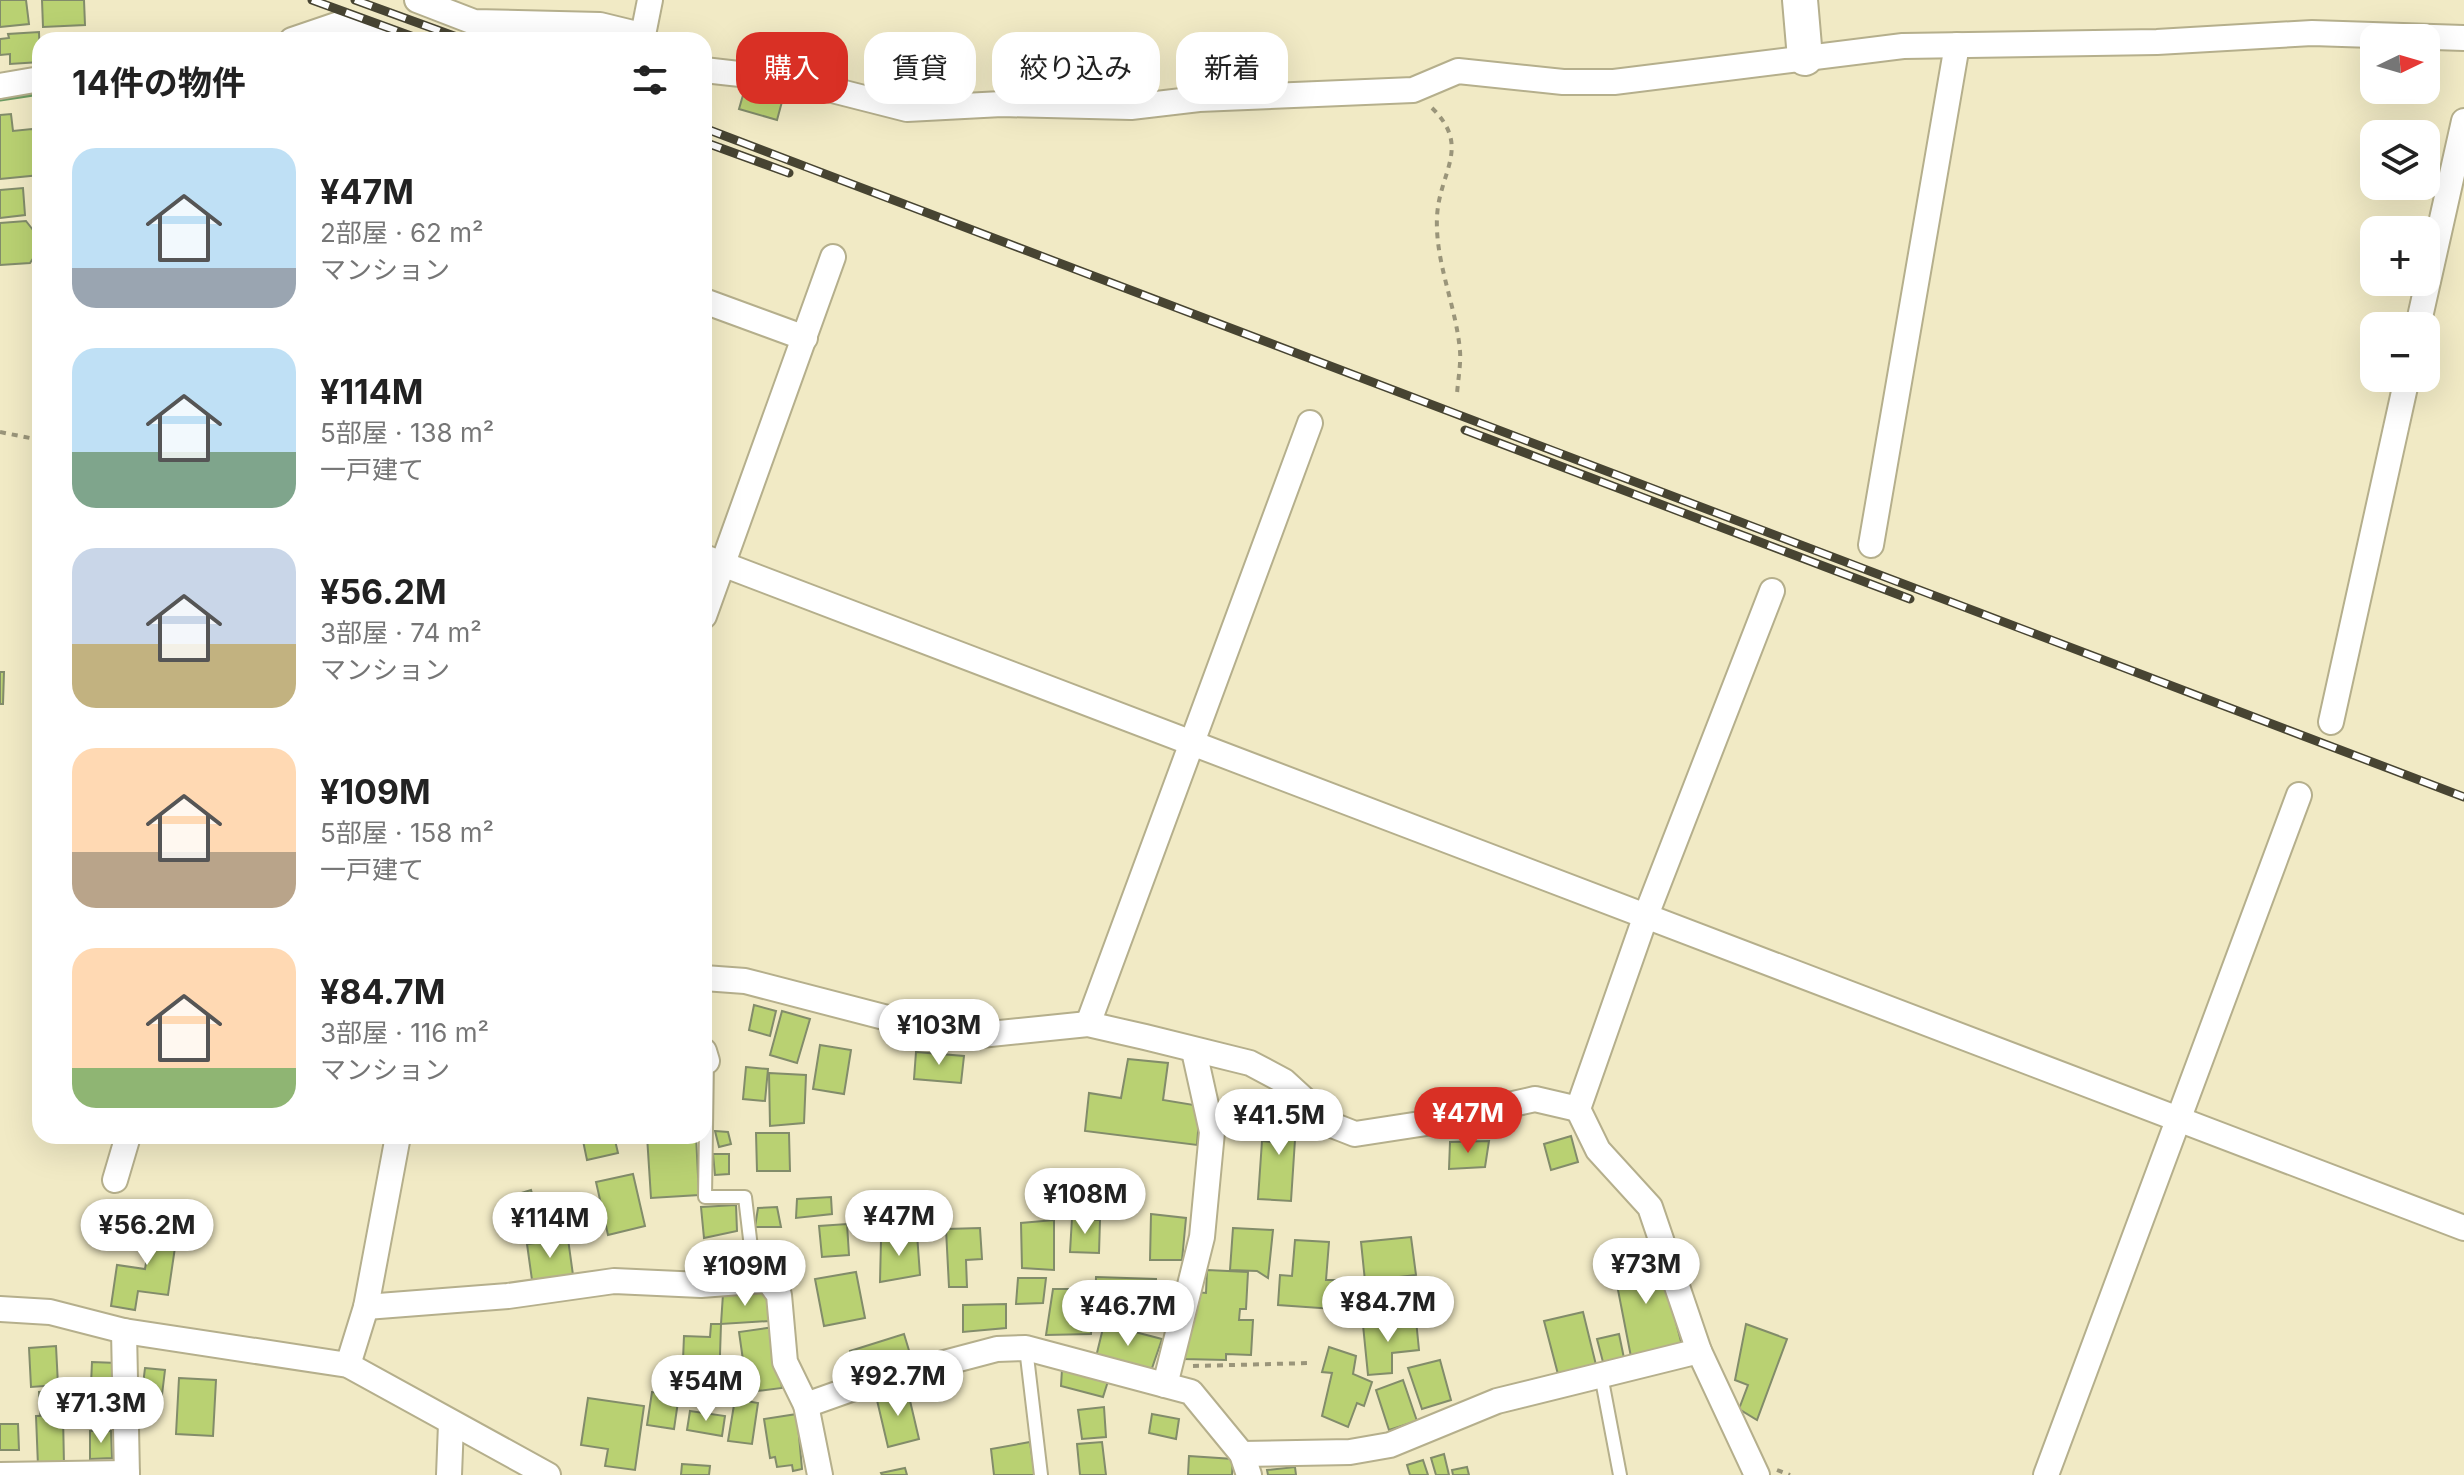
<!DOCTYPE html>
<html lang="ja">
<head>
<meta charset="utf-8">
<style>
  :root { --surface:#fff; --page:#f6f6f6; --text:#222; --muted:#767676; --accent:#d93025 }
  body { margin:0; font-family:Inter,"Noto Sans JP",sans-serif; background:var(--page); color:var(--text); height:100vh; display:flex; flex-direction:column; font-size:30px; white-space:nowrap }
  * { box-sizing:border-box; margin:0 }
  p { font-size:26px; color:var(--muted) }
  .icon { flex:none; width:44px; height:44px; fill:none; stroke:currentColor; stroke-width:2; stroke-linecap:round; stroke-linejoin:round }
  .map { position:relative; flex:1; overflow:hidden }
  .panel { position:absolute; left:32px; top:32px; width:680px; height:1112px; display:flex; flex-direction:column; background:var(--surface); border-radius:24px; box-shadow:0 8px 32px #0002 }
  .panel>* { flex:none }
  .banner { position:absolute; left:736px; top:32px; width:760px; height:72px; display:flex; gap:16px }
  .needle { width:52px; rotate:85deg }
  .buttons { position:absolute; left:2360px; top:24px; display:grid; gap:16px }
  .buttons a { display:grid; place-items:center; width:80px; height:80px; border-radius:16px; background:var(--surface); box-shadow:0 8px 32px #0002; font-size:40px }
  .price { position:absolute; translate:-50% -68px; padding:0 18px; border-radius:28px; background:#fff; color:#222; font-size:26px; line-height:52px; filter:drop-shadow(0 2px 4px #0008) }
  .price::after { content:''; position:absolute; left:50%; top:48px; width:24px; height:18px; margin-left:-12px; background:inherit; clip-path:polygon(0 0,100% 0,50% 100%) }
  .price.current { background:var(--accent); color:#fff }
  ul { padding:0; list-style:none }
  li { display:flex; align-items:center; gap:24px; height:200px; padding:0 40px }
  li span { display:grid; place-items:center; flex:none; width:224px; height:160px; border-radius:24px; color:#555 }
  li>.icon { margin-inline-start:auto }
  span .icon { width:96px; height:96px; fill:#fffc; stroke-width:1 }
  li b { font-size:34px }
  h2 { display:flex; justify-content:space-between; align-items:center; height:96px; padding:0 40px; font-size:34px }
  .pill { padding:0 28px; border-radius:24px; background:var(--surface); box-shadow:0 8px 32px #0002; font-size:28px; line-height:72px }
  .pill.current { background:var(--accent); color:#fff }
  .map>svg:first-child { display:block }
</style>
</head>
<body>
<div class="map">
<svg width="2464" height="1475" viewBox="0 0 2464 1475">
  <rect width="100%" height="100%" fill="#f1eac5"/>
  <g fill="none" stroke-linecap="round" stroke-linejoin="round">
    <path stroke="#6c9b62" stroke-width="7" d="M0,98L40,92"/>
  </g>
  <g fill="#b9d172" stroke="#828c6a" stroke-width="2">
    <path d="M0,0H26L29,24L0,27Z"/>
    <path d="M42,0H84L85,25L43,27Z"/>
    <path d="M39,32L40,62L10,64V54L0,55V39L9,38L8,34Z"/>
    <path d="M745,88L783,98L777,120L739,109Z"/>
    <path d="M11,114L13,131L32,129L40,133V175L0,179V115Z"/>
    <path d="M23,188L25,215L0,218V190Z"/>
    <path d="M26,221L40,239V248L30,263L0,265V223Z"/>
    <path d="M0,672H4L3,704H0Z"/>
    <path d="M754,1005L776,1011L770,1036L749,1030Z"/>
    <path d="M782,1011L810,1019L797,1063L770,1055Z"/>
    <path d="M820,1045L851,1050L844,1094L813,1089Z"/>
    <path d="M916,1052L964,1056L961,1083L914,1079Z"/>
    <path d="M1128,1059L1168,1063L1163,1100L1200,1106L1197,1145L1085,1131L1089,1093L1121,1098Z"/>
    <path d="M746,1067L768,1069L765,1101L743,1099Z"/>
    <path d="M769,1073L806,1075L804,1123L770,1126Z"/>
    <path d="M1273,1107L1297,1109L1291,1201L1258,1199L1262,1141L1271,1142Z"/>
    <path d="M715,1131L728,1132L731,1144L719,1147Z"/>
    <path d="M756,1133H789L790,1171H757Z"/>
    <path d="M582,1136H614L618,1153L587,1160Z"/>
    <path d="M647,1136H696L699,1195L651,1198Z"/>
    <path d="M1571,1136L1578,1162L1551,1170L1544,1144Z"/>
    <path d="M1489,1141L1485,1167L1449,1169L1450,1142Z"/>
    <path d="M713,1154H729V1174L715,1175Z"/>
    <path d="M633,1174L645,1226L608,1235L596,1182Z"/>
    <path d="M531,1190L543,1230L517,1238L505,1198Z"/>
    <path d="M831,1197L832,1214L796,1218L797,1199Z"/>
    <path d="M578,1201L580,1222L557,1225L555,1204Z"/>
    <path d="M736,1205L737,1231L704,1238L701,1207Z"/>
    <path d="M777,1207L781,1227H755L758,1208Z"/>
    <path d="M1151,1214L1186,1218L1182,1260H1150Z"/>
    <path d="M1072,1218L1100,1220L1099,1253L1070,1252Z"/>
    <path d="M1054,1220V1270L1022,1268L1021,1223Z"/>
    <path d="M143,1222L178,1227L168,1295L138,1291L135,1310L111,1306L117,1265L145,1269L149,1245L139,1243Z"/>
    <path d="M847,1224L849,1255L822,1257L819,1226Z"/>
    <path d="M980,1228L982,1259L966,1260L967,1287H949L946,1229Z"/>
    <path d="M1233,1228L1273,1230L1268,1278L1257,1271L1230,1270Z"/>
    <path d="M917,1234L920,1275L880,1282L881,1240Z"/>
    <path d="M1411,1237L1416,1275L1365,1281L1361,1242Z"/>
    <path d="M568,1239L573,1275L532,1280L527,1244Z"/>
    <path d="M1295,1240L1329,1242L1326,1280H1337L1334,1309L1278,1305L1280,1275L1292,1276Z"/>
    <path d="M1657,1250L1683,1349L1632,1362L1612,1259Z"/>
    <path d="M1207,1270L1248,1272L1246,1309H1240L1239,1320H1253L1251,1355L1226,1354V1360L1183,1359L1184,1334L1195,1315L1196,1292L1206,1293Z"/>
    <path d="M856,1272L865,1318L824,1326L815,1279Z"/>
    <path d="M1096,1277L1156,1279V1296H1174V1313L1095,1310Z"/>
    <path d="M1018,1278H1046L1043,1303L1016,1304Z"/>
    <path d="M1053,1289H1094L1091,1334L1046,1335Z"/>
    <path d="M760,1291L770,1300V1321L721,1324L723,1294Z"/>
    <path d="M1006,1304V1328L963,1332V1305Z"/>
    <path d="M1583,1312L1597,1369L1559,1378L1544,1321Z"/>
    <path d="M1416,1320L1419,1350L1392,1353V1373L1368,1375L1363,1325Z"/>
    <path d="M711,1324H721L719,1385L682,1384L684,1336L710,1337Z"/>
    <path d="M1104,1324L1162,1339L1151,1371L1096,1357Z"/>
    <path d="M1746,1324L1787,1339L1757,1420L1739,1409L1748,1385L1735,1380Z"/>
    <path d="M774,1327L782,1388L757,1391L756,1386L747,1388L739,1332Z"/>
    <path d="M904,1334L911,1357L854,1374L850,1351Z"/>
    <path d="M1619,1334L1625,1363L1604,1366L1597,1339Z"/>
    <path d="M56,1346L58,1385L31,1387L29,1348Z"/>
    <path d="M1329,1347L1356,1356L1353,1374L1372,1382L1364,1406L1357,1403L1348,1427L1322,1416L1332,1373L1322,1372Z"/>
    <path d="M1440,1360L1451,1400L1422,1409L1408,1368Z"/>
    <path d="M92,1362L117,1363L115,1409L90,1407Z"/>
    <path d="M145,1368L165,1370L161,1403L141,1401Z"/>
    <path d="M1062,1369L1109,1378L1103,1397L1061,1386Z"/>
    <path d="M179,1378L216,1380L213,1436L176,1434Z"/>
    <path d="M1403,1380L1417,1421L1389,1430L1376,1390Z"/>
    <path d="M907,1388L919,1439L888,1447L876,1396Z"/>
    <path d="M65,1390L67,1425L41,1427L39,1392Z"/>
    <path d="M652,1392L679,1395L674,1429L647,1425Z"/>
    <path d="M588,1398L644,1406L635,1470L605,1466L608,1449L581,1445Z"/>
    <path d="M735,1399L758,1403L752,1444L728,1441Z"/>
    <path d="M1104,1407L1106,1437L1082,1439L1078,1410Z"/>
    <path d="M690,1411L725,1416L722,1436L687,1430Z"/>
    <path d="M797,1414L802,1469L793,1471L792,1465L777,1467L775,1457L770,1458L764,1419Z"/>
    <path d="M1152,1414L1179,1419L1176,1439L1149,1433Z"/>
    <path d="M63,1415L64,1465L38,1466L36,1416Z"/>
    <path d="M0,1424H18L19,1450H0Z"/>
    <path d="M90,1431H111L112,1458L90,1459Z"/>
    <path d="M1030,1442L1035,1475H994L991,1449Z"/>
    <path d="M1102,1442L1106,1475H1080L1077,1444Z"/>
    <path d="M1444,1454L1449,1475H1436L1431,1458Z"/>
    <path d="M1189,1456L1233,1459L1232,1475H1188Z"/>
    <path d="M1423,1460L1428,1475H1410L1407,1465Z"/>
    <path d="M682,1464L710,1466L709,1475H681Z"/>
    <path d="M1295,1467L1296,1475H1268L1267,1470Z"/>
    <path d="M1467,1467L1469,1475H1453L1452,1470Z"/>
    <path d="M905,1468L907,1475H882L881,1473Z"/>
  </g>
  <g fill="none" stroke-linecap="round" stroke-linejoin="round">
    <defs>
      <g id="lane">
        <path d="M707,1061L705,1197H745L755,1281"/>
        <path d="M1026,1348L1041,1475"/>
        <path d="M1601,1375L1620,1475"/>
      </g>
      <g id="street">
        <path d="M417,0L474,22L600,25L641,35"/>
        <path d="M292,40L339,24L384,40"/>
        <path d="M642,40L650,0"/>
        <path d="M704,70L793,80L907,109L1002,104L1131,107L1199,99L1413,90L1458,71L1563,82H1614L1903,46L2157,42L2312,33L2464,38"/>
        <path d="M0,86L40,79"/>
        <path d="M704,301L805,338"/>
        <path d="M2418,326L2464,121"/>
        <path d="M1871,545L1957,45"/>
        <path d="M704,557L2464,1228"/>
        <path d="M704,616L833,257"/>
        <path d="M2331,722L2407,378"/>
        <path d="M704,978L745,981L961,1037L1088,1024L1145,1037L1250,1063L1284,1081L1332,1125L1355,1134L1433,1122L1535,1099L1578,1109"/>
        <path d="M1088,1024L1310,423"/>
        <path d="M704,1051L707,1061"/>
        <path d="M115,1180L128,1136"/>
        <path d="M366,1307L508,1296L614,1281L701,1285L768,1280L779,1295L785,1362L806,1405L820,1475"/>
        <path d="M0,1309L50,1312L124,1331L348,1365L548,1475"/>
        <path d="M124,1331L127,1475"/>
        <path d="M348,1365L366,1307L398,1136"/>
        <path d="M1165,1385L1202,1237L1212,1132L1194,1051"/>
        <path d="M806,1405L868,1383L997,1349L1026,1348L1191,1392L1242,1454L1249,1475"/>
        <path d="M1242,1454L1350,1452L1390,1445L1497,1401L1699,1351"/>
        <path d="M0,1475L127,1473"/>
        <path d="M449,1475L451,1424"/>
        <path d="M1757,1475L1699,1351L1650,1207L1598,1150L1578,1109L1645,918L1772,591"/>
        <path d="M2046,1475L2299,795"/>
      </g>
      <path id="secondary" d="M1800,0L1805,58"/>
    </defs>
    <use href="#lane" stroke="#b5af8c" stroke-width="16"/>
    <use href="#street" stroke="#b5af8c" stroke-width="28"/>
    <use href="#secondary" stroke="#b5af8c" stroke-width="38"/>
    <g stroke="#9a957a" stroke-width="4" stroke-dasharray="6 6" stroke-linecap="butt">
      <path d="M1432,108C1472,147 1439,172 1437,217C1435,263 1456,305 1460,351C1461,364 1458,380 1457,394"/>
      <path d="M0,432L40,440"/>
      <path d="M1193,1366L1311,1363"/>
      <path d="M1777,1470L1790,1475"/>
    </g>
    <use href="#lane" stroke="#fff" stroke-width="12"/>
    <use href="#street" stroke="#fff" stroke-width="24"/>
    <use href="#secondary" stroke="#fff" stroke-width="34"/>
    <defs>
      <g id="rail">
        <path d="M312,0L422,40"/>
        <path d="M355,0L465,40"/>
        <path d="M704,128L2464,797"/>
        <path d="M704,142L789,173"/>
        <path d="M1465,430L1910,599"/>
      </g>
    </defs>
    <use href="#rail" stroke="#474432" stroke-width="9"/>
    <use href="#rail" stroke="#fff" stroke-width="6" stroke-dasharray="18" stroke-linecap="butt"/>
  </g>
</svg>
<div class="buttons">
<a><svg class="needle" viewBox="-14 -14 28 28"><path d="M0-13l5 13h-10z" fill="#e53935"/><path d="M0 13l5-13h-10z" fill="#767676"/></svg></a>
<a><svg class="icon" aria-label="layers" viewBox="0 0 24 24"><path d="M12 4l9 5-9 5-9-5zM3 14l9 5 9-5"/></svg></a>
<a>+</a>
<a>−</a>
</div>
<b class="price" style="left:939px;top:1067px">¥103M</b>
<b class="price current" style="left:1468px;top:1155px">¥47M</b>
<b class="price" style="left:1279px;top:1157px">¥41.5M</b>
<b class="price" style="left:1085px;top:1236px">¥108M</b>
<b class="price" style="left:899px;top:1258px">¥47M</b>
<b class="price" style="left:550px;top:1260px">¥114M</b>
<b class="price" style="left:147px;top:1267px">¥56.2M</b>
<b class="price" style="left:1646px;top:1306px">¥73M</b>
<b class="price" style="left:745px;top:1308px">¥109M</b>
<b class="price" style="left:1388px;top:1344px">¥84.7M</b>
<b class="price" style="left:1128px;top:1348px">¥46.7M</b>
<b class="price" style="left:898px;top:1418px">¥92.7M</b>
<b class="price" style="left:706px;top:1423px">¥54M</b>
<b class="price" style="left:101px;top:1445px">¥71.3M</b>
<div class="banner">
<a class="pill current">購入</a>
<a class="pill">賃貸</a>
<a class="pill">絞り込み</a>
<a class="pill">新着</a>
</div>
<section class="panel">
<h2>14件の物件<svg class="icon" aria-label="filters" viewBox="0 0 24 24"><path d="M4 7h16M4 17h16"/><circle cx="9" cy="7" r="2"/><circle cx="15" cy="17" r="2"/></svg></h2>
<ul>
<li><span style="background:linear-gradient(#bfe0f5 75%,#9aa5b1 0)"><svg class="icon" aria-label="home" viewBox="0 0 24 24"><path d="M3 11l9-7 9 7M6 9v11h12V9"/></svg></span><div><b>¥47M</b><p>2部屋 · 62 m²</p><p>マンション</p></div></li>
<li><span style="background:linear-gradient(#bfe0f5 65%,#7fa58c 0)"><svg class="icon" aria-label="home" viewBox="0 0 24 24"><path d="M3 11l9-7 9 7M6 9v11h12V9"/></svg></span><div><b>¥114M</b><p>5部屋 · 138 m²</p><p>一戸建て</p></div></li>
<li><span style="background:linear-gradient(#c9d6e8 60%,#c2b280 0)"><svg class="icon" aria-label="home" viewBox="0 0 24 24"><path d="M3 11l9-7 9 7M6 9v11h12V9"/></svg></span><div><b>¥56.2M</b><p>3部屋 · 74 m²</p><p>マンション</p></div></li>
<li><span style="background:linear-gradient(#ffd9b3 65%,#b9a48a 0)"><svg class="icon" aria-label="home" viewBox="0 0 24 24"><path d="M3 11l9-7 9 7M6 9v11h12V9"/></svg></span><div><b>¥109M</b><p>5部屋 · 158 m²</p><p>一戸建て</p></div></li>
<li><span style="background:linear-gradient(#ffd9b3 75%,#8fb573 0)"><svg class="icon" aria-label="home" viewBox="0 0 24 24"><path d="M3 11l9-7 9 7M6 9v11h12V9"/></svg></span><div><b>¥84.7M</b><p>3部屋 · 116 m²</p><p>マンション</p></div></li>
</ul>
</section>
</div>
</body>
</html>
